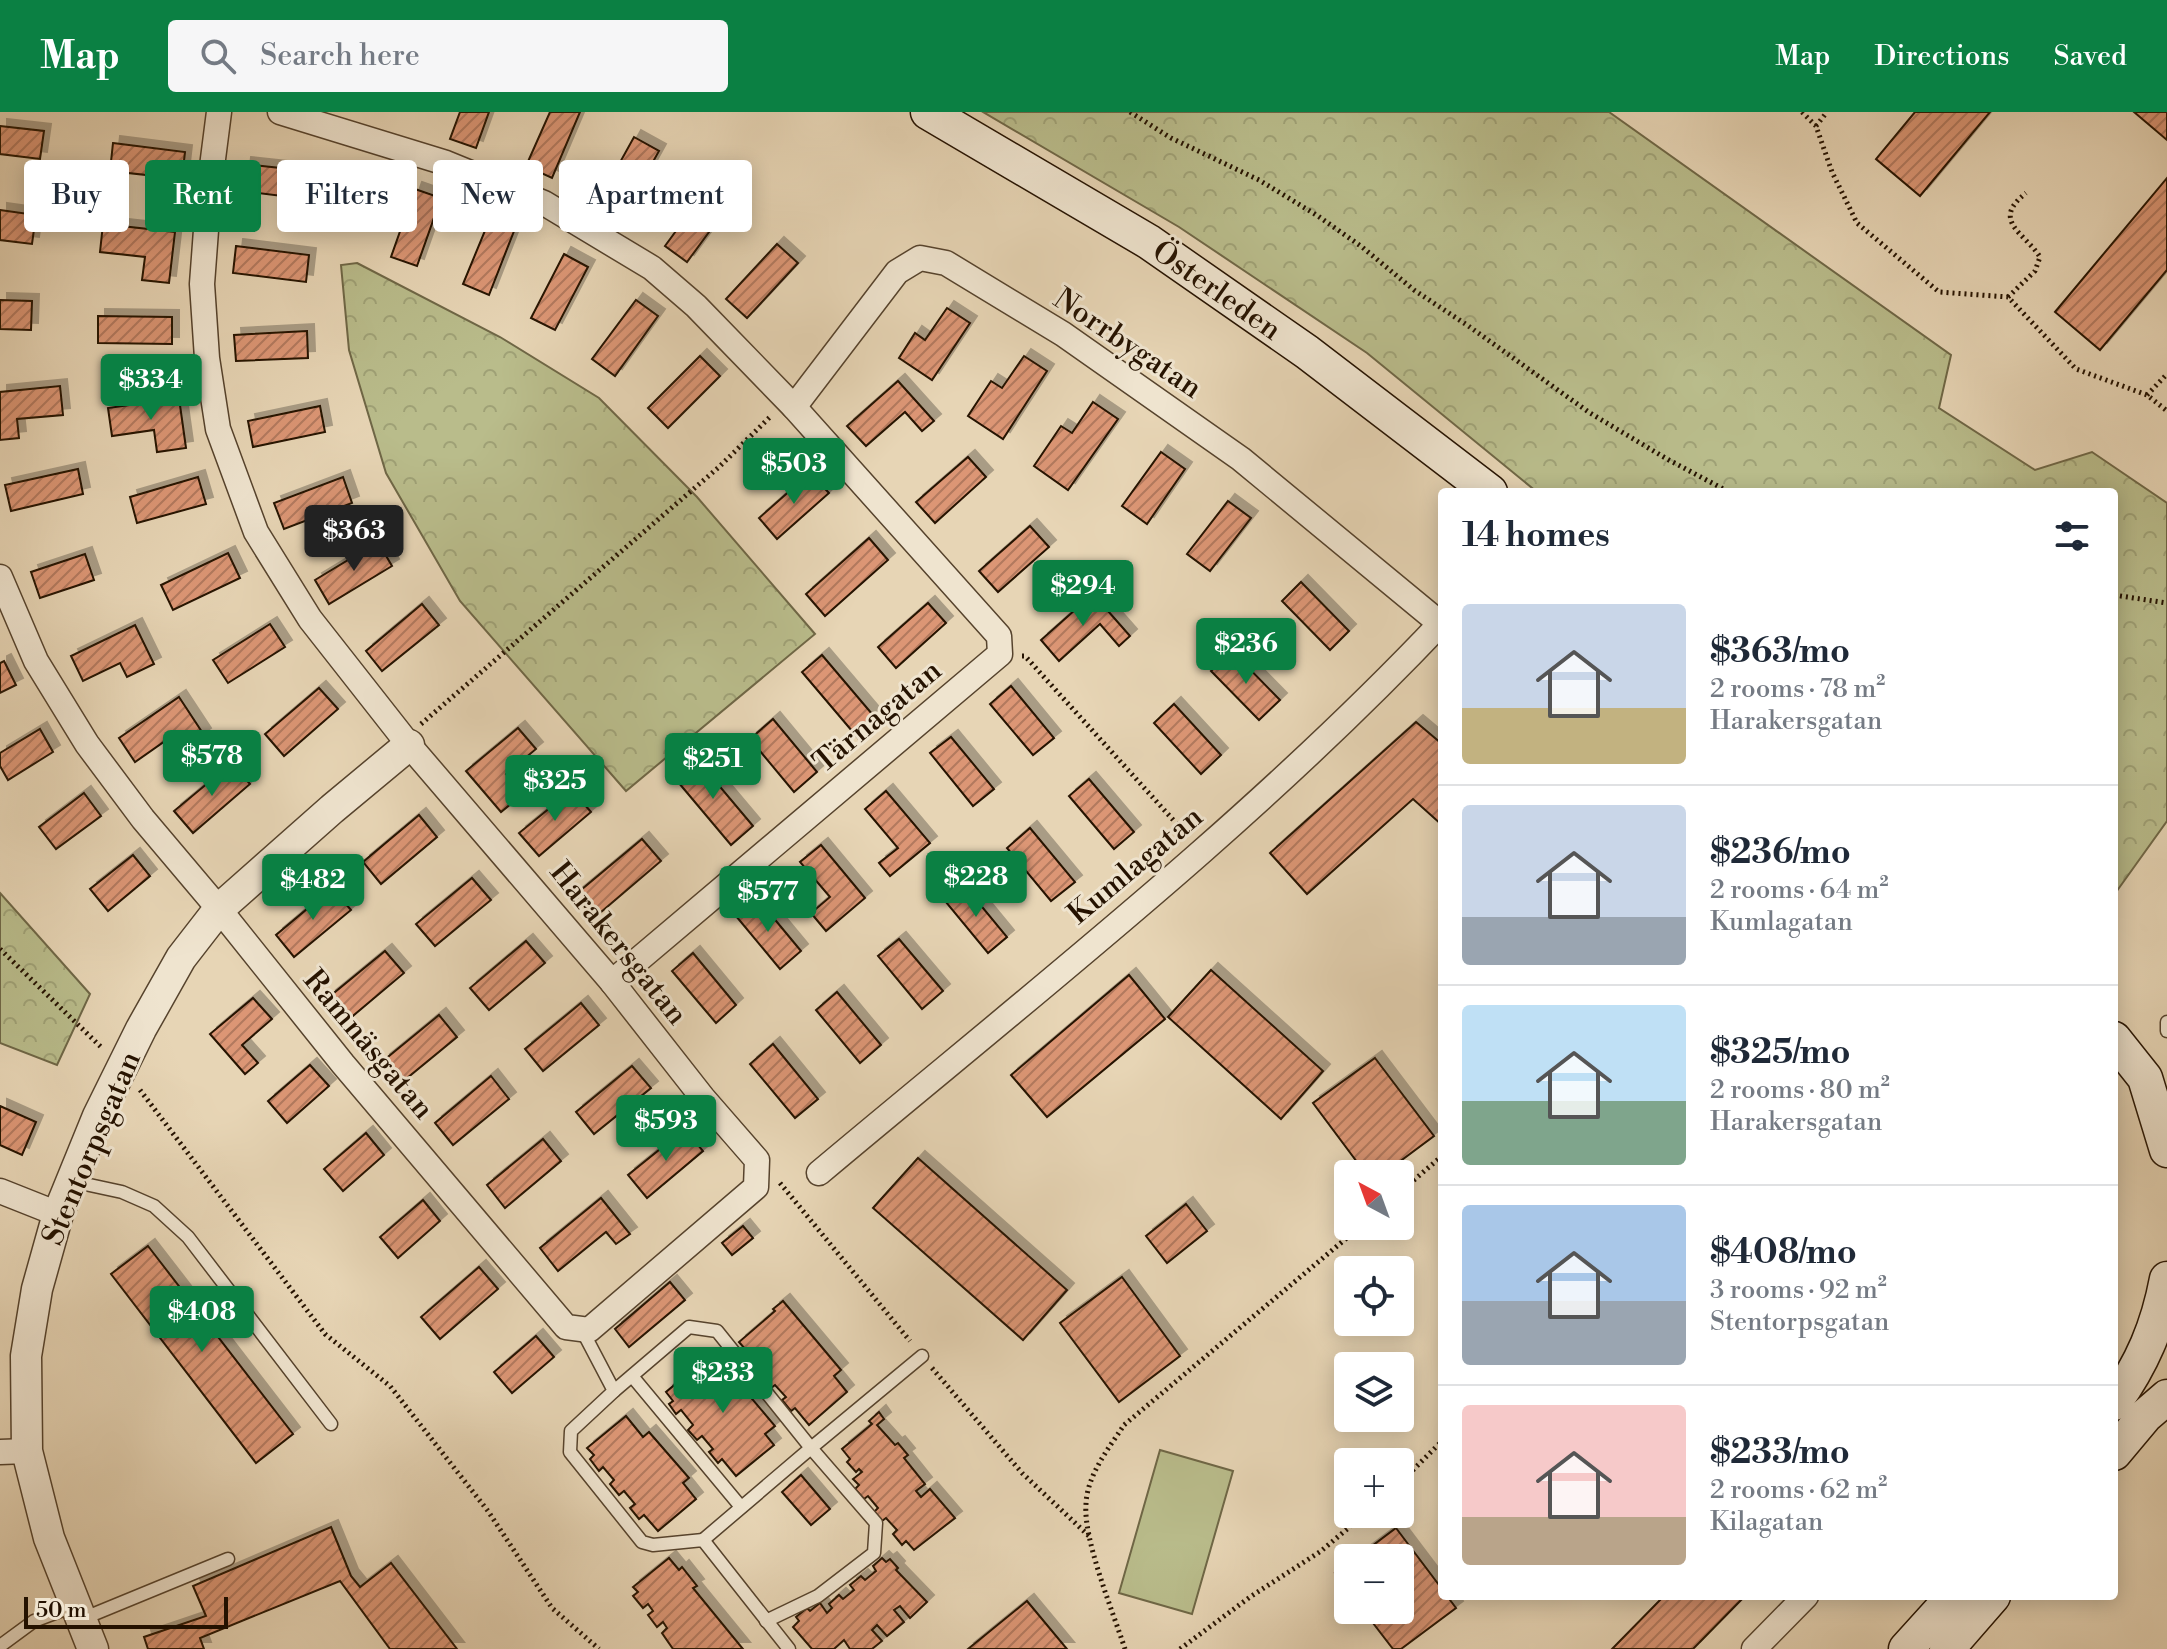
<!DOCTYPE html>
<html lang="en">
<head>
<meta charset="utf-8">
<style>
  :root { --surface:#fff; --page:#f6f6f7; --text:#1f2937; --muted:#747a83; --line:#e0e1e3; --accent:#0b8043 }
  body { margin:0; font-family:"Libre Bodoni",serif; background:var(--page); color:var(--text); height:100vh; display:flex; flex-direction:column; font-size:30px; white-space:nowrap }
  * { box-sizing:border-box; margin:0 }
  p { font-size:26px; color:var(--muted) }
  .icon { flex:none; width:44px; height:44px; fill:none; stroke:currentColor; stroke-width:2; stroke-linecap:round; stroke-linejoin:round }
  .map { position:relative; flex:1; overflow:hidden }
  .side { position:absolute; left:1438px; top:376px; width:680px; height:1112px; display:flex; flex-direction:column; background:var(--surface); border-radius:8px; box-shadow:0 4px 20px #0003 }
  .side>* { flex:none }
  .top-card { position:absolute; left:24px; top:48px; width:760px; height:72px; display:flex; gap:16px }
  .needle { width:52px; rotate:319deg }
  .fabs { position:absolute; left:1334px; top:1048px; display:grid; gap:16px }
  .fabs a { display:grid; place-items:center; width:80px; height:80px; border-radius:8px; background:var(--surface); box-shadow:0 4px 20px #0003; font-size:40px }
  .scale { position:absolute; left:24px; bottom:20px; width:204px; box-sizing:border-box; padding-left:8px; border:4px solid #251200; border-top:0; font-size:22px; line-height:28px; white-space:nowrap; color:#251200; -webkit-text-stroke:6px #efe4cf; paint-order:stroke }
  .price { position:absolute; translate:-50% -68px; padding:0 18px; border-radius:8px; background:var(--accent); color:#fff; font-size:26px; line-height:52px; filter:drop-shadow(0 2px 4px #0008) }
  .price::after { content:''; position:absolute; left:50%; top:48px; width:24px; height:18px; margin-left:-12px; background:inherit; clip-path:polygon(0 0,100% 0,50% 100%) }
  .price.selected { background:#222; color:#fff }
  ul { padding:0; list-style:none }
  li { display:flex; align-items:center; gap:24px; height:200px; padding:0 24px }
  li+li { border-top:2px solid var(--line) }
  li span { display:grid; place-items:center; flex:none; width:224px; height:160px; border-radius:8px; color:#555 }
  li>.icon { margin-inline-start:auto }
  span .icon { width:96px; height:96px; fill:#fffc; stroke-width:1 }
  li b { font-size:34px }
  h2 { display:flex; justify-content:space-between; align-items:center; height:96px; padding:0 24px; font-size:34px }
  .chip { padding:0 28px; border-radius:8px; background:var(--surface); box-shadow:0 4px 20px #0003; font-size:28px; line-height:72px }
  .chip.selected { background:var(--accent); color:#fff }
  header { display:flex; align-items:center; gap:48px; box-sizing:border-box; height:112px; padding:0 40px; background:var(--accent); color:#fff }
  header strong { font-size:38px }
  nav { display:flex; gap:44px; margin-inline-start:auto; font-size:28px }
  .search { width:560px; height:72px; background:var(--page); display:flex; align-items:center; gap:20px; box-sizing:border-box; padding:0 28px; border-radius:8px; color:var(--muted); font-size:30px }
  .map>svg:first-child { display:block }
</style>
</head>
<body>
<header>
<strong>Map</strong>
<div class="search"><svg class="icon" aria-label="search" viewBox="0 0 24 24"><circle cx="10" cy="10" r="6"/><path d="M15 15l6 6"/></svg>Search here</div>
<nav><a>Map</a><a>Directions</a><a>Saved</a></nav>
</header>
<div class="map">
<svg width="2167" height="1537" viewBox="0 0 2167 1537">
  <defs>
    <pattern id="forest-crowns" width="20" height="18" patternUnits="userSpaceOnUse" patternTransform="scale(2)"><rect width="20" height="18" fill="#b9bc8b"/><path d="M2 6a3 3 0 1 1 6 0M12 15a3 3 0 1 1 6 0" fill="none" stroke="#9fa176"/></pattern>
    <pattern id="building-hatch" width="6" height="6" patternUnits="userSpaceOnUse" patternTransform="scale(2)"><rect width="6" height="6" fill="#dc9675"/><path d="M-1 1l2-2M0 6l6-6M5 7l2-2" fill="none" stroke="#b2795e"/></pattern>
    <filter id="shadow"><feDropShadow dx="7" dy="-7" stdDeviation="0" flood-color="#0004"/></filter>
  </defs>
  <rect width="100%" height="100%" fill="#e7d5b5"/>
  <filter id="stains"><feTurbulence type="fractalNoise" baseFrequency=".0025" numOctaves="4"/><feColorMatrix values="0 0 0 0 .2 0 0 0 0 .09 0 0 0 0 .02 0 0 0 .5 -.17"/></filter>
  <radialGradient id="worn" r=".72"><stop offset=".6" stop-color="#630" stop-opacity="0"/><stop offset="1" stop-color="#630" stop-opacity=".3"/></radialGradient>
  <g fill="url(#forest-crowns)" stroke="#6f6746" stroke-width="2">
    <path d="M983,0H1609L1951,243L1939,296L2035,358L2092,340L2167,391V709L2114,783V380H1537L1367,241L1179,115Z"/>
    <path d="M357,151L500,225L599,286L697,385L815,522L626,679L460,489L386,361L349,238L341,153Z"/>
    <path d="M0,781L90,882L57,953L0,931Z"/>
  </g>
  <path fill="#b9bc8b" stroke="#6f6746" stroke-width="2" d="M1160,1338L1233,1359L1192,1502L1119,1481Z"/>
  <g fill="url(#building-hatch)" stroke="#251200" stroke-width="2" filter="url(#shadow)">
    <path d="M460,0H489L476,36L450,27Z"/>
    <path d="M550,0H580L552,66L526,54Z"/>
    <path d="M1915,0H1990L1920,84L1876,47Z"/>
    <path d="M2134,0H2167V28Z"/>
    <path d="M0,14L44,19L40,47L0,42Z"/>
    <path d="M634,25L659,39L623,104L598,90Z"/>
    <path d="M113,31L185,40L179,91L152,87L155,64L110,59Z"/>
    <path d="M244,52L317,60L314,88L241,79Z"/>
    <path d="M2167,66V158L2100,238L2055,200Z"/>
    <path d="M709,74L731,90L687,150L665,134Z"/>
    <path d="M415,77L441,86L417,154L391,145Z"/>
    <path d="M0,98L36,103L32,132L0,128Z"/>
    <path d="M491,104L516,114L489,183L463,172Z"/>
    <path d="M103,112L175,120L169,171L142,168L145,145L100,140Z"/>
    <path d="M777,132L798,151L747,206L726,187Z"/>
    <path d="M236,134L309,143L306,170L233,161Z"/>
    <path d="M564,142L588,155L555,218L531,206Z"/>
    <path d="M0,188L32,189L31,218L0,217Z"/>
    <path d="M636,188L658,204L615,264L592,247Z"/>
    <path d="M947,196L970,211L932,268L899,246L915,221L925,228Z"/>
    <path d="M98,204L172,205V232L98,231Z"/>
    <path d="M307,219L308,246L236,249L234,223Z"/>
    <path d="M700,244L720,264L668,316L648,296Z"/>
    <path d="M1024,244L1047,259L1003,327L968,304L991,269L1002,276Z"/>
    <path d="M898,269L934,309L922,319L905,300L866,334L847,314Z"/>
    <path d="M60,274L63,303L17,307L19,326L0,328V280Z"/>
    <path d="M179,286L186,336L157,340L154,318L112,324L108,296Z"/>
    <path d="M1093,290L1118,307L1068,378L1034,354L1061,314L1072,321Z"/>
    <path d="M320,294L325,320L253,335L248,309Z"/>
    <path d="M1161,340L1185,357L1147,412L1122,394Z"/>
    <path d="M968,345L986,365L935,411L916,390Z"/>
    <path d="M78,357L83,382L11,399L5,373Z"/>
    <path d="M810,361L829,381L777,427L759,406Z"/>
    <path d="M198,365L206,392L137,411L130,385Z"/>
    <path d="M343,365L352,391L284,417L274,391Z"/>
    <path d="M1228,389L1251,406L1210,459L1187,442Z"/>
    <path d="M1030,414L1049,435L998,480L979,459Z"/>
    <path d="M869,426L888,448L825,504L806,482Z"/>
    <path d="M378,430L392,454L329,492L315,468Z"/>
    <path d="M228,441L240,466L173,498L161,473Z"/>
    <path d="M85,442L94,468L40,486L31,460Z"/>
    <path d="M1301,470L1349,519L1330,538L1282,489Z"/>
    <path d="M1093,482L1130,524L1119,534L1100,512L1059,549L1041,528Z"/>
    <path d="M928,491L946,511L896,556L878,535Z"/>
    <path d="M422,492L439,513L382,559L366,539Z"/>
    <path d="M270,512L285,535L228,571L213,548Z"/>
    <path d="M135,513L154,552L127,565L120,551L83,569L71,544Z"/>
    <path d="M1232,539L1280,588L1259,608L1211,559Z"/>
    <path d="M822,543L878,609L858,626L802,560Z"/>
    <path d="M4,549L16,573L0,581V551Z"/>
    <path d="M1011,574L1054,626L1033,643L990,592Z"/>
    <path d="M319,576L338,597L284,644L265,622Z"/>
    <path d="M179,585L204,623L188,634L178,620L135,650L119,626Z"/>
    <path d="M1174,592L1221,643L1201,662L1154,611Z"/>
    <path d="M773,607L817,660L794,680L750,627Z"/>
    <path d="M1416,610L1442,632V713L1413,687L1307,782L1270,741Z"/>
    <path d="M518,616L536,637L506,662L523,682L501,700L466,659Z"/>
    <path d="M40,617L53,640L8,668L0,654V641Z"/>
    <path d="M951,625L994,677L973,694L930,641Z"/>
    <path d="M695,645L753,714L731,733L673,664Z"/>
    <path d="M232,651L250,672L193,721L174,699Z"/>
    <path d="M1089,667L1134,720L1114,737L1069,684Z"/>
    <path d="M572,678L591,700L539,744L519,721Z"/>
    <path d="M886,679L930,731L890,764L879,751L898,736L865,697Z"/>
    <path d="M84,681L101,704L56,737L39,715Z"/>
    <path d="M419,703L437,725L381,772L363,750Z"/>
    <path d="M1030,716L1075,770L1051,789L1007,736Z"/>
    <path d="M642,727L661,749L594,806L575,783Z"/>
    <path d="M821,733L865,786L826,819L811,801L830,785L800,750Z"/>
    <path d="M133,743L150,764L108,799L90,777Z"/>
    <path d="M472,766L491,788L435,834L416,812Z"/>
    <path d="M964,773L1007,825L988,841L945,789Z"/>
    <path d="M332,776L351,798L294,845L276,823Z"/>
    <path d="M757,786L801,839L780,857L736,804Z"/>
    <path d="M899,827L943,879L922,897L878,844Z"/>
    <path d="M526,829L545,851L489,898L470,876Z"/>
    <path d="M385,839L404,861L348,908L329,885Z"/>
    <path d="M693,841L736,893L716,911L672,859Z"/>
    <path d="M1211,858L1323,959L1281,1007L1168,905Z"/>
    <path d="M1129,863L1165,907L1047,1005L1011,963Z"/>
    <path d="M837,880L881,933L860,951L816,898Z"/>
    <path d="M253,886L272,907L242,933L258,951L245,962L210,922Z"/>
    <path d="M581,891L599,913L543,959L525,937Z"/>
    <path d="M439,903L457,925L401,971L383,949Z"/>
    <path d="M773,932L818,987L795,1006L750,952Z"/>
    <path d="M1375,946L1434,1024L1383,1062H1366L1313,991Z"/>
    <path d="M310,953L329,974L287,1011L268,989Z"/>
    <path d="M632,954L651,976L594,1022L576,1000Z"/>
    <path d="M491,964L509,987L453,1033L435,1011Z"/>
    <path d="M0,994L36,1010L22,1043L0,1033Z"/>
    <path d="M685,1017L703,1039L647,1086L628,1063Z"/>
    <path d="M366,1021L384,1043L343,1079L324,1057Z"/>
    <path d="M543,1027L561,1049L505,1096L487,1073Z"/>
    <path d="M918,1046L1067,1178L1023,1228L873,1096Z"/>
    <path d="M601,1086L630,1122L616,1132L606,1120L558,1159L540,1136Z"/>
    <path d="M423,1088L440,1109L398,1146L380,1125Z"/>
    <path d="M1186,1092L1207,1119L1167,1151L1146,1124Z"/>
    <path d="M743,1114L753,1126L732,1143L722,1131Z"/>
    <path d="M148,1134L293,1322L256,1351L111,1162Z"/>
    <path d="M479,1155L498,1177L440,1227L421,1205Z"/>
    <path d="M1122,1165L1180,1244L1119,1290L1060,1211Z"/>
    <path d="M670,1170L685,1188L629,1235L615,1217Z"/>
    <path d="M783,1189L841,1258L834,1264L847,1280L809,1313L795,1296L791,1299L782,1288L786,1285L775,1273L771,1276L762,1265L766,1262L755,1248L751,1252L743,1242L746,1238L739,1230L775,1199L773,1197Z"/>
    <path d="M536,1224L554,1245L512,1281L494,1260Z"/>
    <path d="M715,1243L775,1314L765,1322L774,1333L736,1364L722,1347L718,1351L709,1340L713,1337L702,1324L697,1328L688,1318L693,1313L681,1298L676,1302L669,1292L673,1289L666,1280L703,1249L705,1251Z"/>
    <path d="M879,1300L884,1307L877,1313L895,1333L898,1331L908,1343L904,1346L925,1372L916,1379L921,1385L930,1377L955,1406L914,1438L906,1429L902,1433L893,1422L897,1418L886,1406L882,1409L874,1400L878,1396L868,1384L864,1387L855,1377L859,1373L853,1367L862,1360L859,1357L856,1360L847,1350L850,1347L842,1337L872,1312L869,1309Z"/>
    <path d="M626,1304L643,1325L649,1320L689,1366L683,1371L696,1387L658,1419L644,1403L639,1407L630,1396L635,1392L624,1379L619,1383L610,1372L614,1368L603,1355L599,1359L590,1347L594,1343L587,1336Z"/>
    <path d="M801,1363L830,1397L811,1413L782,1380Z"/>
    <path d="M331,1415L351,1464L360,1475L391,1451L457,1537H390L340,1469L200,1526L204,1537H148L144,1525L206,1504L193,1474Z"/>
    <path d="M1396,1416L1442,1477V1484H1447L1456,1496L1401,1537H1393L1363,1498H1400V1446H1356Z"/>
    <path d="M669,1446L679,1458L682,1455L697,1474L693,1476L743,1537H673L662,1521L667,1516L663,1510L657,1515L648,1503L653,1499L648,1492L643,1496L633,1484L638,1480L633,1475Z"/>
    <path d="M882,1446L886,1450L890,1447L898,1456L896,1458L927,1490L910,1506L900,1494L894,1498L904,1510L887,1524L877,1513L872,1518L882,1529L872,1537H850L844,1528L834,1537H812L793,1515L799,1509L796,1505L807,1496L810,1499L820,1491L827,1501L832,1496L829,1492L839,1483L843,1487L854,1478L850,1473L861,1464L865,1468L876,1459L873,1454Z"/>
    <path d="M1348,1452V1478L1335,1461Z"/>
    <path d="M1664,1484H1745L1693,1537H1612Z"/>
    <path d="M1027,1489L1067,1537H968Z"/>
  </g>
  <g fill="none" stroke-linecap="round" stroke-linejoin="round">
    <defs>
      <g id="service">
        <path d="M2167,910V919"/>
        <path d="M71,1069L122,1080L154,1094L188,1125L331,1312"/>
        <path d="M582,1218L614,1279L571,1319L570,1340L642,1430L653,1433L703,1428L789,1537"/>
        <path d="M632,1264L741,1395"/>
        <path d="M614,1279L689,1215L717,1219L811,1336L703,1428"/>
        <path d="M82,1507L228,1447"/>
        <path d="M766,1509L818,1484L874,1441L876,1411L811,1336L922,1244"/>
        <path d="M0,1534L34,1509L76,1493"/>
      </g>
      <g id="minor">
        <path d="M280,0L446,51L544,91L652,156L696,194L794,295L999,524L1000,542L612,870"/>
        <path d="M794,295L897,160L920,146L946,151L1063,222L1241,347L1442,513"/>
        <path d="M0,465L36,549L87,632L143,707L219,797L343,952L566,1215L589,1218L756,1075L757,1048L703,986L612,870L409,633L310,507L256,420L218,317L207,246L202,172L209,78L219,0"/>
        <path d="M819,1061C1031,883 1251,712 1442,510"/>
        <path d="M0,1079L58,1102"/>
        <path d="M0,1340L27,1339"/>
        <path d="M1754,1537L1806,1484"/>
      </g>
      <path id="tertiary" d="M93,1537L49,1426L27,1339L26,1244L37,1177L58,1102L98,1004L141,917L181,846L219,797L332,697L409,633"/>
      <g id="secondary">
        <path d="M928,0L1149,130L1307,240L1490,380"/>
        <path d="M2114,927L2145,966L2167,1038"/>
        <path d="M2114,1291C2142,1252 2158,1215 2167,1167"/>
        <path d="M2114,1341L2145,1304L2167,1285"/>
        <path d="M1906,1537L1954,1484"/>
        <path d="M1947,1537L1993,1484"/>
      </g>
    </defs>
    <use href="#service" stroke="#56432d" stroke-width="15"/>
    <use href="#minor" stroke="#56432d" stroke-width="27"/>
    <use href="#tertiary" stroke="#56432d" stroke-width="33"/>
    <use href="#secondary" stroke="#251200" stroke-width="37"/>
    <g stroke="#251200" stroke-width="5" stroke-dasharray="2 4" stroke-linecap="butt">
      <path d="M1130,0L1171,26L1259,68L1318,104L1362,135L1414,178L1467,213L1590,301L1667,347L1729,380"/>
      <path d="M1802,0L1816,14L1832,60L1857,111L1939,180L2008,185L2076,257L2147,283L2167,299"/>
      <path d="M1816,14L1827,0"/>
      <path d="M2008,185L2035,159L2040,145C2025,121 1990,109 2026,81"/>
      <path d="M2147,283L2167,262"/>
      <path d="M2114,483L2167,491"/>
      <path d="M1022,544H1025L1185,721"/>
      <path d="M421,612L719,355L771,304"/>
      <path d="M0,837L101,935"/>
      <path d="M140,978L325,1222L390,1274L488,1399L552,1496L599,1537"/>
      <path d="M780,1071L910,1229"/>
      <path d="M1400,1080L1442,1044"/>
      <path d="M932,1256L1022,1361L1089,1424"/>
      <path d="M1400,1371L1442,1329"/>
      <path d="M1125,1537C1113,1500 1083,1427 1086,1392C1087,1363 1109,1336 1124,1313L1361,1114"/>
      <path d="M1180,1537L1250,1485L1321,1439L1365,1402"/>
    </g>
    <use href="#service" stroke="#efe4cf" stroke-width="12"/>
    <use href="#minor" stroke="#efe4cf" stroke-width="24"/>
    <use href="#tertiary" stroke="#efe4cf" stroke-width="30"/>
    <use href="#secondary" stroke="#efe4cf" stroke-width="34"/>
  </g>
  <g text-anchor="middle" stroke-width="6" stroke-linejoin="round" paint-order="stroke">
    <g font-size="30" fill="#251200" stroke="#efe4cf">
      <text transform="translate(1217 178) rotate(35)" y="10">Österleden</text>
      <text transform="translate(1128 231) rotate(34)" y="10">Norrbygatan</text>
      <text transform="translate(877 604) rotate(-40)" y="10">Tärnagatan</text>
      <text transform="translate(1135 753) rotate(-40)" y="10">Kumlagatan</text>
      <text transform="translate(619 831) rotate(51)" y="10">Harakersgatan</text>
      <text transform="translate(369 932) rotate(50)" y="10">Ramnäsgatan</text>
      <text transform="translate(91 1036) rotate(-67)" y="10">Stentorpsgatan</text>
    </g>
  </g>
  <rect width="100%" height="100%" filter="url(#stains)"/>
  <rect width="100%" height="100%" fill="url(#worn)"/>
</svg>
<div class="fabs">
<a><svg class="needle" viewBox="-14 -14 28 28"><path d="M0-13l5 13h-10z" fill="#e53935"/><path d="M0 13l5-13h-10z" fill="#747a83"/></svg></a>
<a><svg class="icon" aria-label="locate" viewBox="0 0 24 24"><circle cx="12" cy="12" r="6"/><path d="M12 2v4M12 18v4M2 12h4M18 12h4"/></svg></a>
<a><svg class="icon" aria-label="layers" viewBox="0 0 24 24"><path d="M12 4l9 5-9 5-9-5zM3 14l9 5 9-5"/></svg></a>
<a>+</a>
<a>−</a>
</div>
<div class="scale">50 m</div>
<b class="price" style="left:151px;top:310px">$334</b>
<b class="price" style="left:794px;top:394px">$503</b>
<b class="price selected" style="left:354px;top:461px">$363</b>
<b class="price" style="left:1083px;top:516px">$294</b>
<b class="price" style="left:1246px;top:574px">$236</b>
<b class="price" style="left:212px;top:686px">$578</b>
<b class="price" style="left:713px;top:689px">$251</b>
<b class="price" style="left:555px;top:711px">$325</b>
<b class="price" style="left:976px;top:807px">$228</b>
<b class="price" style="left:313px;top:810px">$482</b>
<b class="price" style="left:768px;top:822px">$577</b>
<b class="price" style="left:666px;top:1051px">$593</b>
<b class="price" style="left:202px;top:1242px">$408</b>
<b class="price" style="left:723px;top:1303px">$233</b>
<div class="top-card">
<a class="chip">Buy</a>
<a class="chip selected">Rent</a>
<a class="chip">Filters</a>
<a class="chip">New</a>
<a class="chip">Apartment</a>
</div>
<section class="side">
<h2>14 homes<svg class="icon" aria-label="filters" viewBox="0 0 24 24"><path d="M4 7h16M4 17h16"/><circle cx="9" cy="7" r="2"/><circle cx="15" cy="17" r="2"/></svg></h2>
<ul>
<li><span style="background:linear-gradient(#c9d6e8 65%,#c2b280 0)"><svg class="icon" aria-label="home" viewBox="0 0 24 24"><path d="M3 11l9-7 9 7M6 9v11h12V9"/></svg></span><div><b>$363/mo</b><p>2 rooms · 78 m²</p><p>Harakersgatan</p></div></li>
<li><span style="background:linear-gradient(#c9d6e8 70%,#9aa5b1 0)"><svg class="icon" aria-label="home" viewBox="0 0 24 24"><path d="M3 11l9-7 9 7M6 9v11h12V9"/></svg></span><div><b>$236/mo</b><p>2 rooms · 64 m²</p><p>Kumlagatan</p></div></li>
<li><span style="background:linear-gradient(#bfe0f5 60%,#7fa58c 0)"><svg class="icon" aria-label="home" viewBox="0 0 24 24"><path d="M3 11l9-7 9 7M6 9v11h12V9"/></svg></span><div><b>$325/mo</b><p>2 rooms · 80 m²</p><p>Harakersgatan</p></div></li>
<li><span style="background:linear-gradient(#a9c7e8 60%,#9aa5b1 0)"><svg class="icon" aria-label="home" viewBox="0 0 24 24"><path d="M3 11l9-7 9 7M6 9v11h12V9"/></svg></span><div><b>$408/mo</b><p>3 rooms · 92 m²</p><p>Stentorpsgatan</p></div></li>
<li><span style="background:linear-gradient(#f6c9c9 70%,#b9a48a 0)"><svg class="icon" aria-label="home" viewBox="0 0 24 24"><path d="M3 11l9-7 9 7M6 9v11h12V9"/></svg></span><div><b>$233/mo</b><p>2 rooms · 62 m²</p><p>Kilagatan</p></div></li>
</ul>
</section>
</div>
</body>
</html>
